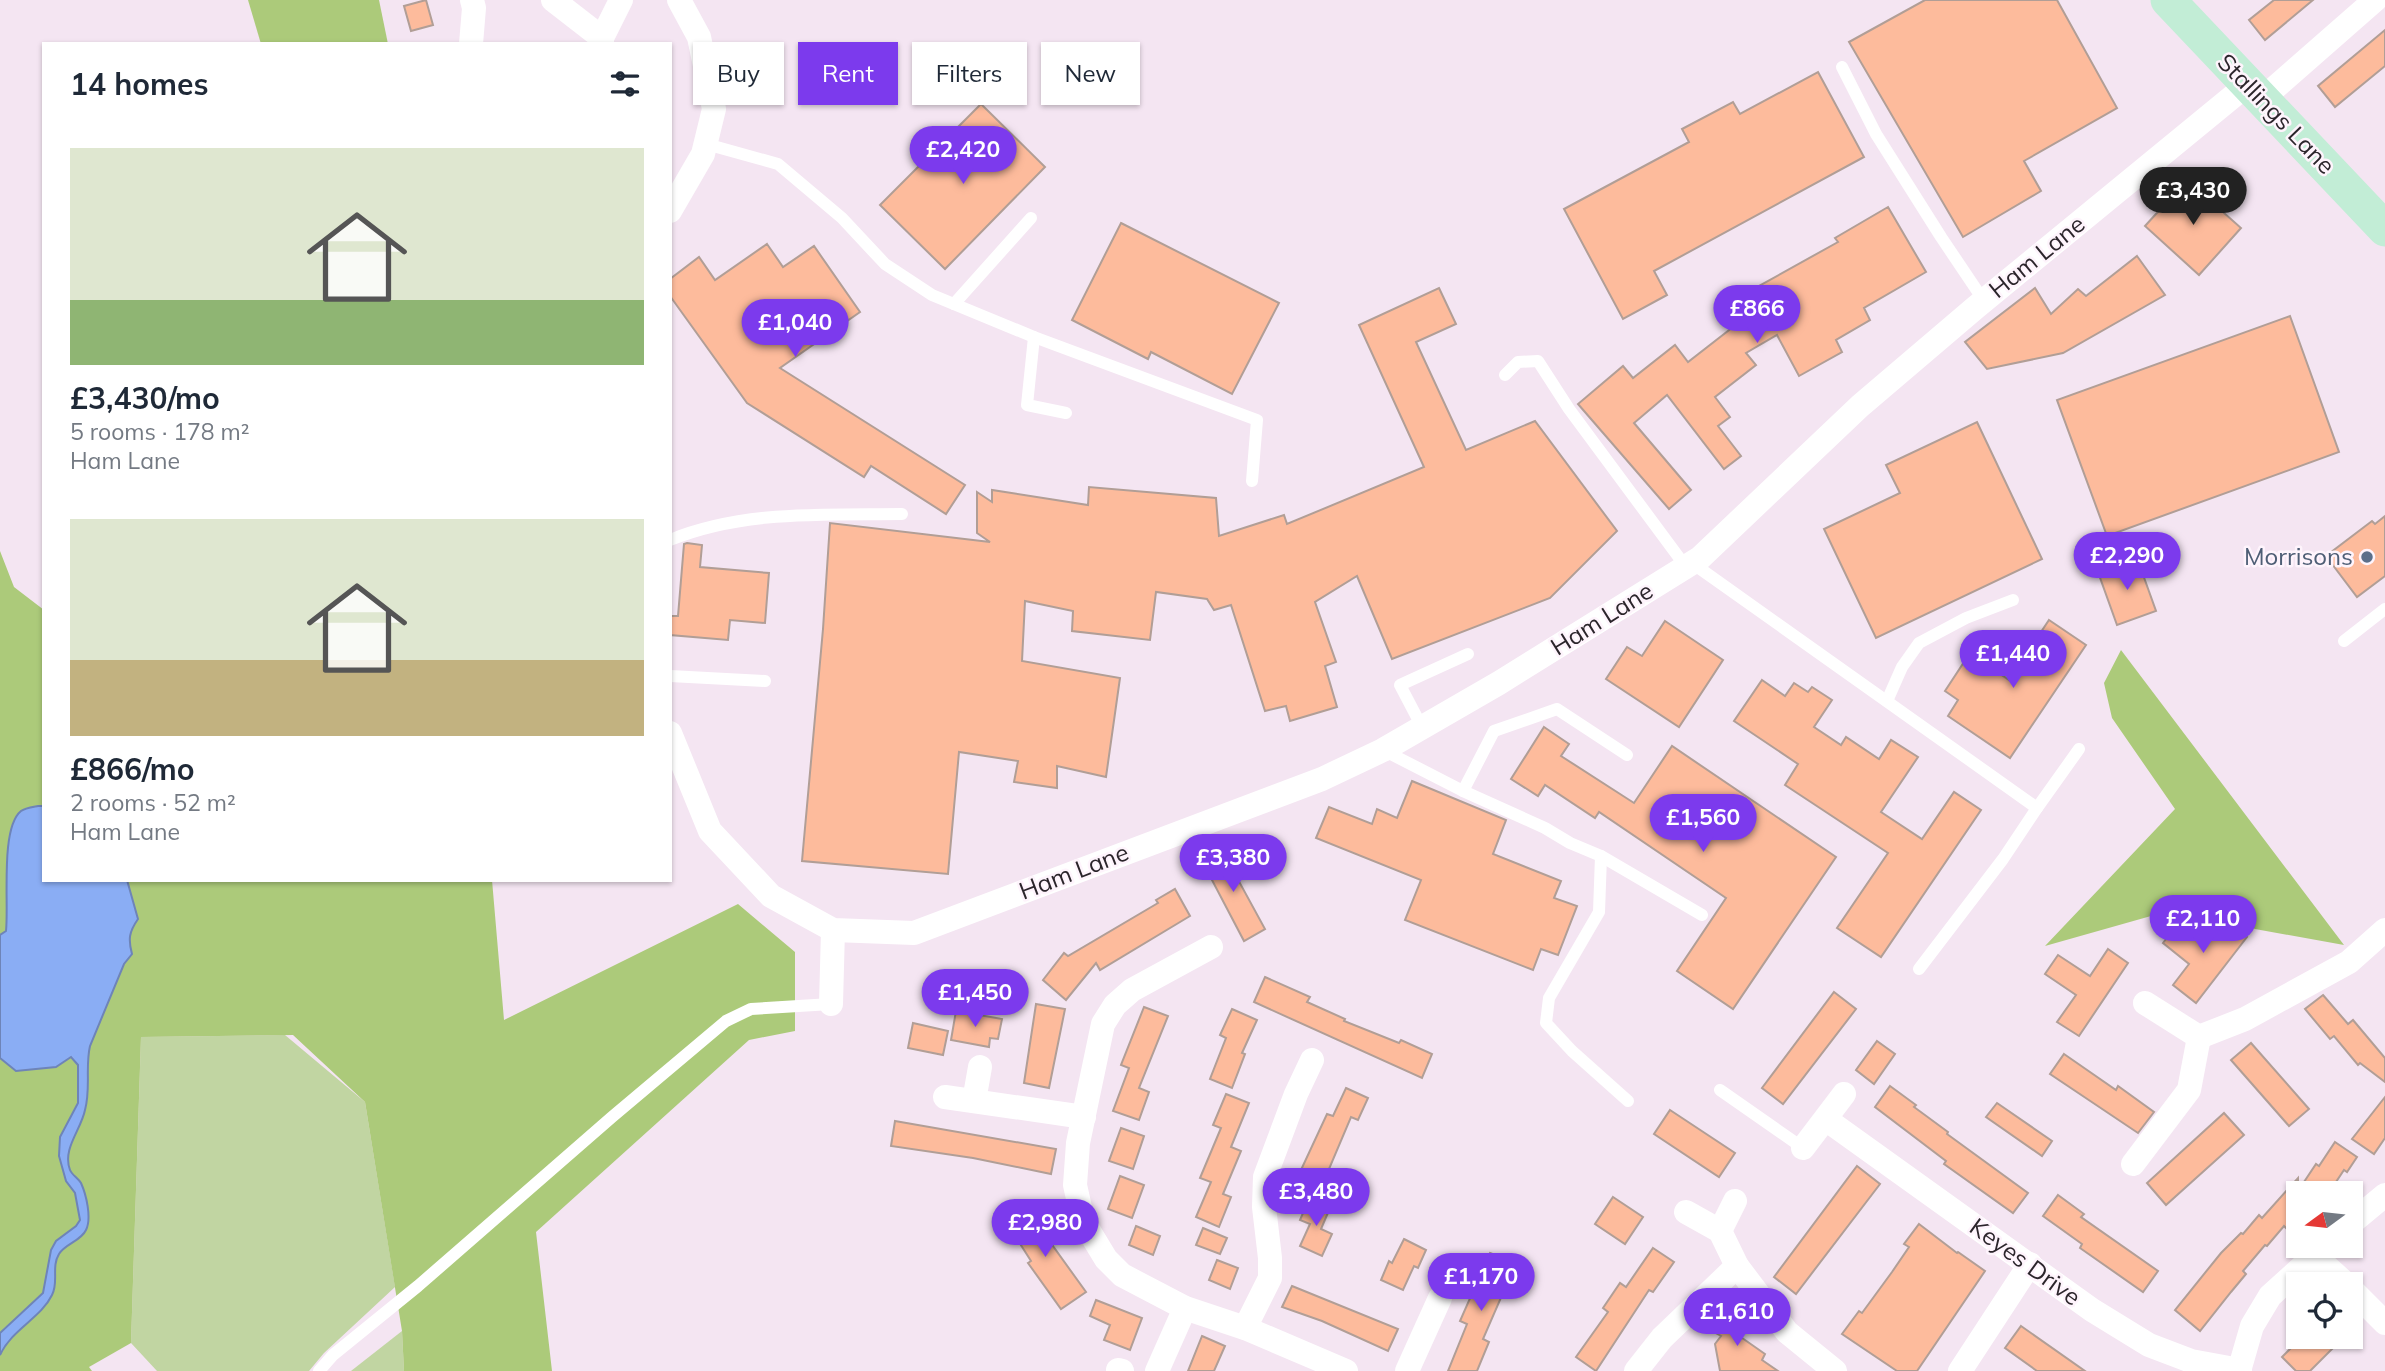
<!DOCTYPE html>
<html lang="en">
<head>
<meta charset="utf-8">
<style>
  :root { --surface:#fff; --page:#f6f6f7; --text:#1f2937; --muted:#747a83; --accent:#7c3aed }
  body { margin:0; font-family:Mulish,sans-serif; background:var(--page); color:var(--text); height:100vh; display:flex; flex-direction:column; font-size:26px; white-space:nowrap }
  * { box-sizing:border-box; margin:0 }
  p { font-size:23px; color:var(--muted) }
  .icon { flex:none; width:38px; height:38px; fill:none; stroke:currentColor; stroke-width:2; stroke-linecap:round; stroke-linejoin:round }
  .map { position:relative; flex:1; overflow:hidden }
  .details { position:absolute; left:42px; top:42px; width:630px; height:840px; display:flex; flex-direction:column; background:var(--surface); border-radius:0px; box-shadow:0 2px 5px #0004 }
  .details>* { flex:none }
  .guide { position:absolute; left:693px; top:42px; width:665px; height:63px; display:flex; gap:14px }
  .needle { width:46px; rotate:255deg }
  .buttons { position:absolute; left:2286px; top:1181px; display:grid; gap:14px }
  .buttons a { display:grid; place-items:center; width:77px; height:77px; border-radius:0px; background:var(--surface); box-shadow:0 2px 5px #0004; font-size:35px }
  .price { position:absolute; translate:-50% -60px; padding:0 16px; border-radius:24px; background:var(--accent); color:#fff; font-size:23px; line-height:46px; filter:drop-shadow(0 2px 4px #0008) }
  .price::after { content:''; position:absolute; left:50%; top:42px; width:21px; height:16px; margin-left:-10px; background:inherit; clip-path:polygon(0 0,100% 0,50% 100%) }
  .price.active { background:#222; color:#fff }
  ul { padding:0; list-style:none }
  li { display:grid; align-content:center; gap:14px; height:371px; padding:0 28px }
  li span { display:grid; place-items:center; height:217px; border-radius:0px; color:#555 }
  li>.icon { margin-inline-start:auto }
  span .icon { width:126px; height:126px; fill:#fffc; stroke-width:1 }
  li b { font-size:30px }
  h2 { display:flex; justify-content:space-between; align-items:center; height:84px; padding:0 28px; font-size:30px }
  .tag { padding:0 24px; border-radius:0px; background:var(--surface); box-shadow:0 2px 5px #0004; font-size:24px; line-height:63px }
  .tag.active { background:var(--accent); color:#fff }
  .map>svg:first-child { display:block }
</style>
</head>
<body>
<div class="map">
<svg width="2385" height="1371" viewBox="0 0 2385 1371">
  <rect width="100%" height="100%" fill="#f4e5f2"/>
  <g fill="#c1d5a2">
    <path d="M285,1035L365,1102L395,1287L324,1353L309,1371H157L131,1343L141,1037Z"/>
    <path d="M402,1331L404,1371H351Z"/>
  </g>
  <g fill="#acca7a">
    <path d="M248,0H379L388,44H261Z"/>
    <path d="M0,551L14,587L44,610V880H492L504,1020L738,904L795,952V1031L749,1040L536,1232L552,1371H404L402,1331L365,1102L293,1035L141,1037L131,1343L89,1367L92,1371H0Z"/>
    <path d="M2121,650L2344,945L2255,929L2204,901L2045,946L2175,809L2112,718L2104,683Z"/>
  </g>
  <path fill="#8aadf4" stroke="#6e84b8" stroke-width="2" d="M38,806H44V880H127L138,919C129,932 128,939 132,954L124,964L90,1046C85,1067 91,1089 85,1110C81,1130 62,1149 70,1170C72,1175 78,1178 81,1183C86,1194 92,1218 86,1230C81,1241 65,1244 59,1254C51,1267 59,1282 52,1295C41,1318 12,1329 0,1355V1333L43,1293L51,1250L56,1241L76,1226L80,1220L75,1193L66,1181L59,1156L60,1137L78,1103V1065L71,1057L56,1067L16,1071L0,1058V935L6,931C9,904 0,828 21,811C25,808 33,807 38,806Z"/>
  <g fill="#fdbb9c" stroke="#b19e96" stroke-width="2">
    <path d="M426,0L433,25L411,31L404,6Z"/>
    <path d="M1925,0H2057L2117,108L2024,161L2041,191L1963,237L1849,42Z"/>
    <path d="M2274,0H2313L2265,40L2249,20Z"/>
    <path d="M2385,30V66L2335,107L2318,86Z"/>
    <path d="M1818,72L1864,157L1654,271L1667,295L1623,319L1564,209L1689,142L1682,129L1733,102L1740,114Z"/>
    <path d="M981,104L1045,167L945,269L880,205Z"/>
    <path d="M2187,180L2241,228L2199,275L2145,226Z"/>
    <path d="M1888,207L1926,272L1864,308L1870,320L1836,340L1842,352L1799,376L1777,335L1746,353L1756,365L1715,397L1730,417L1718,426L1741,456L1724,469L1667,395L1634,423L1691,490L1669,509L1578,404L1623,366L1633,378L1675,345L1688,362L1751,313L1741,296L1838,242L1835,238Z"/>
    <path d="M1121,223L1279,303L1232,394L1151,352L1148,359L1072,320Z"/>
    <path d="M767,244L783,267L814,246L860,312L780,368L965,485L946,514L871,466L864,477L747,403L670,296V279L699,257L715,280Z"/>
    <path d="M2137,256L2165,295L2063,353L1987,369L1965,342L2035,288L2051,314L2078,289L2086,296Z"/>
    <path d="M1439,288L1456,324L1416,342L1466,450L1535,421L1617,531L1550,598L1392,659L1357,576L1315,602L1336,662L1325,666L1337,707L1290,721L1286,706L1265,711L1231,605L1214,610L1207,599L1156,592L1150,640L1072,631L1073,611L1025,601L1022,661L1120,678L1106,777L1057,766V788L1014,782L1018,761L959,752L948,874L802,861L823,629L830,523L990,542L977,533V492L992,502V490L1088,505L1089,487L1216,498L1219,536L1284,515L1287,524L1424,467L1359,325Z"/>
    <path d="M2290,316L2339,452L2107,536L2057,400Z"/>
    <path d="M1977,422L2042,559L1876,638L1824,529L1900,493L1886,465Z"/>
    <path d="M2385,516V576L2357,597L2326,556L2372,521L2375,524Z"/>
    <path d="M687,543L702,545L700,567L769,573L765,623L730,620L728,640L670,635V616H678L684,544Z"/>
    <path d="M2137,558L2156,611L2117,625L2098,572Z"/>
    <path d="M2049,620L2086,645L2010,758L1948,716L1958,700L1945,691L1970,653L2009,680Z"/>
    <path d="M1665,621L1723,660L1679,727L1606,679L1627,647L1642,656Z"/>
    <path d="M1762,680L1785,696L1794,683L1808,692L1812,687L1832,700L1814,727L1841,745L1846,737L1879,759L1891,740L1918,757L1881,812L1922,839L1954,792L1981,810L1881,957L1837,928L1888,853L1785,785L1798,764L1734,721Z"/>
    <path d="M1544,727L1569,744L1561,756L1634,803L1672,746L1836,857L1733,1009L1677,971L1726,898L1599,812L1595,818L1545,785L1538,796L1511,779Z"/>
    <path d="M1412,781L1506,820L1493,854L1561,881L1554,898L1577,906L1558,955L1541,949L1533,970L1405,920L1421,880L1316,838L1329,807L1372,824L1377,809L1397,818Z"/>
    <path d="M1229,847L1237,861L1230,865L1265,929L1244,941L1202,861Z"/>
    <path d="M1175,889L1190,916L1100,970L1096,963L1066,1000L1043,980L1064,953L1068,956L1158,903L1156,900Z"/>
    <path d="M2223,918L2247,937L2196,1003L2173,985L2189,964L2163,943L2181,920L2206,939Z"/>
    <path d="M2108,949L2128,963L2079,1036L2057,1022L2076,995L2045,974L2058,955L2090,976Z"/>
    <path d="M1265,977L1310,997L1307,1002L1345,1019L1344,1021L1399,1043L1401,1040L1432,1054L1422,1078L1254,1002Z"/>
    <path d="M1834,992L1856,1009L1783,1104L1762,1088Z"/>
    <path d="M2323,995L2348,1024L2353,1020L2385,1058V1082L2360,1063L2358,1065L2334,1036L2330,1039L2305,1009Z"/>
    <path d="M1036,1004L1065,1009L1049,1088L1024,1083Z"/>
    <path d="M1144,1007L1168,1016L1139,1088L1149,1092L1139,1120L1113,1111L1129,1068L1121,1065Z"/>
    <path d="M1232,1009L1257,1020L1242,1053L1245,1054L1232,1088L1210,1079L1226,1038L1220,1035Z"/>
    <path d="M956,1011L1002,1019L998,1039L990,1038L989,1047L951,1040Z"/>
    <path d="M913,1023L948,1031L943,1055L908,1048Z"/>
    <path d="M1877,1041L1895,1054L1874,1084L1856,1070Z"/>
    <path d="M2251,1043L2309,1109L2289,1126L2231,1060Z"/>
    <path d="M2064,1054L2116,1090L2118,1086L2154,1112L2138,1133L2050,1074Z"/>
    <path d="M1890,1086L1916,1105L1914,1107L1948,1132L1947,1134L2028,1193L2013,1213L1944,1164L1946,1161L1875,1107Z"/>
    <path d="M1346,1088L1368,1098L1358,1120L1351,1117L1318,1195L1294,1185L1327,1114L1333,1116Z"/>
    <path d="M1226,1094L1249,1103L1231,1147L1241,1151L1223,1194L1231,1197L1219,1227L1196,1217L1211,1182L1200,1178L1221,1128L1213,1125Z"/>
    <path d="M2385,1097V1138L2374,1154L2352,1139Z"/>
    <path d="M1997,1103L2052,1141L2042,1156L1986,1117Z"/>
    <path d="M1670,1110L1735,1153L1719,1177L1654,1134Z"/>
    <path d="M2224,1113L2244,1135L2166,1205L2147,1183Z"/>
    <path d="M895,1121L1056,1149L1051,1174L973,1158L891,1146Z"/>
    <path d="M1121,1128L1144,1136L1133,1169L1109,1161Z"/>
    <path d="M2335,1142L2357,1157L2347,1172L2344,1170L2328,1194H2298V1218L2288,1230L2284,1226L2267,1246L2265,1245L2243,1271L2246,1274L2231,1292L2200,1331L2175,1310L2221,1253L2241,1233L2243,1234L2259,1215L2262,1218L2298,1178V1191L2316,1164L2319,1166Z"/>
    <path d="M1857,1166L1880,1184L1796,1294L1774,1277Z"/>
    <path d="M1120,1176L1144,1185L1132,1218L1108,1209Z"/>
    <path d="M2058,1195L2084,1214L2081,1217L2158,1271L2143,1292L2080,1248L2082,1244L2043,1216Z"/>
    <path d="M1613,1197L1643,1217L1625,1244L1595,1224Z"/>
    <path d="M1309,1199L1330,1208L1321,1229L1332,1234L1322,1256L1300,1246L1310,1224L1300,1220Z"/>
    <path d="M1016,1209L1020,1215L1027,1210L1086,1292L1061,1309L1028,1263L1031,1261L1003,1217Z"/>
    <path d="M1919,1224L1957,1253L1958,1252L1985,1271L1917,1371H1897L1842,1334L1859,1311L1862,1313L1892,1272L1909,1247L1904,1244Z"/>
    <path d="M1136,1226L1160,1236L1153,1255L1129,1245Z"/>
    <path d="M1203,1228L1227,1238L1220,1254L1196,1245Z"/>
    <path d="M1404,1239L1426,1250L1418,1268L1414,1266L1403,1290L1381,1280L1389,1261L1392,1263Z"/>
    <path d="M1653,1248L1674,1262L1653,1292L1649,1290L1596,1371L1576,1357L1608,1312L1603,1308L1620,1283L1626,1287Z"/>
    <path d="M1490,1253L1516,1263L1483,1339L1489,1342L1477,1371H1448L1467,1324L1460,1321Z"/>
    <path d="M1217,1260L1238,1268L1230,1289L1209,1280Z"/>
    <path d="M1292,1286L1398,1329L1388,1351L1322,1321L1282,1307Z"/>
    <path d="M1096,1300L1142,1318L1130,1350L1104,1340L1110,1325L1090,1316Z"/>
    <path d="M1726,1310L1742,1321L1735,1333L1765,1354L1762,1360L1778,1371H1720L1715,1344L1721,1336L1712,1331Z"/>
    <path d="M2021,1326L2085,1371H2037L2005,1348Z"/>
    <path d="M1202,1336L1225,1346L1214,1371H1188Z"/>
    <path d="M2302,1337H2344L2310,1371H2296L2282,1357Z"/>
  </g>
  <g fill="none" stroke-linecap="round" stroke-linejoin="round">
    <g stroke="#fff" stroke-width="12">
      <path d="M1842,67L1876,134L1941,237L1984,301"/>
      <path d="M706,144L778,164L842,218L885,264L932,295L1034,337L1257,420L1252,481"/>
      <path d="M954,304L1031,218"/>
      <path d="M1034,337L1027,405L1066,413"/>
      <path d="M1505,375L1518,362L1538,361L1569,409L1686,567"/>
      <path d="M670,540C743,510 825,515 902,514"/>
      <path d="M1692,563L2037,808L2003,859L1919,969"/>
      <path d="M2344,641L2385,609"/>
      <path d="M670,676L765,681"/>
      <path d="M1887,701L1902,667L1919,643L1966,618L2013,600"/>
      <path d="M1422,727L1400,685L1468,654"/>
      <path d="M1383,750L1463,791L1545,828L1570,843L1601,856L1702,915"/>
      <path d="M1463,791L1494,731L1557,709L1627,755"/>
      <path d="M2037,808L2079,749"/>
      <path d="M1601,856L1599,912L1549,998L1546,1023L1572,1051L1628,1101"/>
      <path d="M1720,1090L1803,1148"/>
      <path d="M319,1371L333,1355L418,1286L612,1117L726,1021L751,1009L831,1004"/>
    </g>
    <g stroke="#fff" stroke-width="24">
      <path d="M553,0L602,38"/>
      <path d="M471,44L474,8L472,0"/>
      <path d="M602,44V38L621,0"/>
      <path d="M2262,99L2375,0"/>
      <path d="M670,211L703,154L714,109L699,37L679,0"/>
      <path d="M670,733L710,831L771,896L833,930L914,933L1322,779L1383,750L1499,683L1700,558L1860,406L1975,308L2248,84"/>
      <path d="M1211,947L1132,990L1115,1005L1103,1024L1078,1143L1075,1185L1083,1221L1106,1259L1122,1275L1185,1308L1245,1328L1346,1371"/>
      <path d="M831,1004L833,930"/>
      <path d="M2199,1037L2245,1019L2349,962L2385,930"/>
      <path d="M945,1097L1084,1117"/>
      <path d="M974,1101L980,1067"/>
      <path d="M1827,1120L2092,1310L2149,1345L2191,1361L2240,1370"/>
      <path d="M1803,1148L1844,1094"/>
      <path d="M2133,1164L2189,1090L2199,1037L2145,1003"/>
      <path d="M1686,1212L1720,1231L1737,1266L1787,1332L1835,1371"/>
      <path d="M2350,1224L2385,1195"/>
      <path d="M1720,1231L1735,1201"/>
      <path d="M2314,1255L2346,1284"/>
      <path d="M2350,1288L2385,1323"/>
      <path d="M1245,1328L1270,1278V1258L1264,1207L1265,1177L1296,1094L1312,1060"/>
      <path d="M1118,1370L1122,1371"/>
      <path d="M1157,1371L1185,1308"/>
      <path d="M1407,1371L1440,1298"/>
      <path d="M1636,1371L1662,1338L1737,1266"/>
      <path d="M1960,1371L2030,1264"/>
      <path d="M2239,1371L2252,1326L2270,1296L2325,1246"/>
    </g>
    <path stroke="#c2edd6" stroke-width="35" d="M2168,0L2385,229"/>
  </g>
  <circle fill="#5c6f8a" stroke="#fef4fc" stroke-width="2.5" cx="2367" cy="557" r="7"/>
  <g text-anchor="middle" stroke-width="5" stroke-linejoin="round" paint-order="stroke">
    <g font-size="24" fill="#2b252b" stroke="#fef4fc">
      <text transform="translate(2276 114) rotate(46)" y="8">Stallings Lane</text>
      <text transform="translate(2037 257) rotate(-39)" y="8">Ham Lane</text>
      <text transform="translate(1602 619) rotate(-32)" y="8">Ham Lane</text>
      <text transform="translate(1074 872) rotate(-21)" y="8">Ham Lane</text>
      <text transform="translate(2025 1262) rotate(36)" y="8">Keyes Drive</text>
    </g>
    <g font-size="24" fill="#4e5e75" stroke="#fef4fc" text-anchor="end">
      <text x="2353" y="565">Morrisons</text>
    </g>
  </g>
</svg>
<div class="buttons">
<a><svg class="needle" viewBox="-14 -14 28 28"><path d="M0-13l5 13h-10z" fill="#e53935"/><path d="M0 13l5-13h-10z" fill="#747a83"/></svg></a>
<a><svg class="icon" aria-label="locate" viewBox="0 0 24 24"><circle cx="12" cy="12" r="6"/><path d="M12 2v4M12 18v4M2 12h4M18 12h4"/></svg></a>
</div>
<b class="price" style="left:963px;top:186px">£2,420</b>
<b class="price active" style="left:2193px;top:227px">£3,430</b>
<b class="price" style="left:1757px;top:345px">£866</b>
<b class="price" style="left:795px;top:359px">£1,040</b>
<b class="price" style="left:2127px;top:592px">£2,290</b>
<b class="price" style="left:2013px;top:690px">£1,440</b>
<b class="price" style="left:1703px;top:854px">£1,560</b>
<b class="price" style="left:1233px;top:894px">£3,380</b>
<b class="price" style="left:2203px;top:955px">£2,110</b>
<b class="price" style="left:975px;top:1029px">£1,450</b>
<b class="price" style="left:1316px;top:1228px">£3,480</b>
<b class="price" style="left:1045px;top:1259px">£2,980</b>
<b class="price" style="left:1481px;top:1313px">£1,170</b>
<b class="price" style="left:1737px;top:1348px">£1,610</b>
<div class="guide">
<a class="tag">Buy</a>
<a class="tag active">Rent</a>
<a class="tag">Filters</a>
<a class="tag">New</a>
</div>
<section class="details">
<h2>14 homes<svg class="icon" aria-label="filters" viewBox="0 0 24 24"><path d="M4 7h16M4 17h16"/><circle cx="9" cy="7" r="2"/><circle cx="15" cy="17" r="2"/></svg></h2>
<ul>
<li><span style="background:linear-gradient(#dfe7d0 70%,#8fb573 0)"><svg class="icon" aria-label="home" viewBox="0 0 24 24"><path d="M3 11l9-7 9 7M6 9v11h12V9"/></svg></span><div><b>£3,430/mo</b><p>5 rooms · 178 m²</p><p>Ham Lane</p></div></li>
<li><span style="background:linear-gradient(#dfe7d0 65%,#c2b280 0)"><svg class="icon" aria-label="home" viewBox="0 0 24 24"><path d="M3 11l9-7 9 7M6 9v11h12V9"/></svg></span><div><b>£866/mo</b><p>2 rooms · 52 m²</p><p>Ham Lane</p></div></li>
</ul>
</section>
</div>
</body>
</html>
